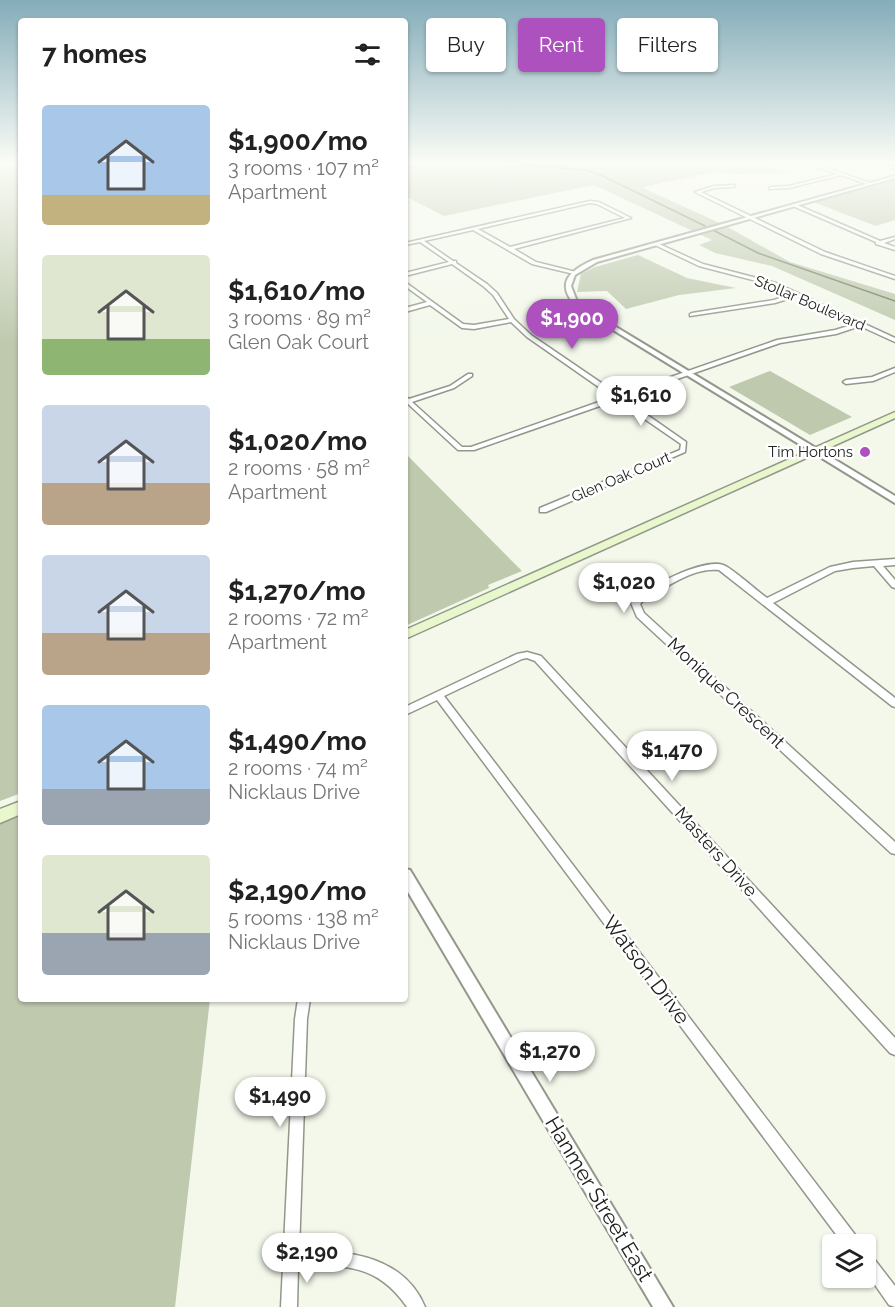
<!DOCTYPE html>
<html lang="en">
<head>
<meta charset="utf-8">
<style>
  :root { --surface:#fff; --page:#f6f6f6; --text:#222; --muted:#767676; --accent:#ac51bd }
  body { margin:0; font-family:Raleway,sans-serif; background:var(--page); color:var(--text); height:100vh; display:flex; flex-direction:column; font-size:22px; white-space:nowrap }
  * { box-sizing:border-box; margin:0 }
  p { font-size:20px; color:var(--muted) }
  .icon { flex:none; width:33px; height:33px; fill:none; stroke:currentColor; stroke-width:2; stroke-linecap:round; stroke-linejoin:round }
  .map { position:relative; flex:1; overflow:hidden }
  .drawer { position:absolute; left:18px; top:18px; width:390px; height:984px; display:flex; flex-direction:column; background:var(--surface); border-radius:6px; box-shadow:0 2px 4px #0004 }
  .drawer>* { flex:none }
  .top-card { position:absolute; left:426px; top:18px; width:378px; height:54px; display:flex; gap:12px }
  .tools { position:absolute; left:822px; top:1234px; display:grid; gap:12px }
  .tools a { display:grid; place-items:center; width:54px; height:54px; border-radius:6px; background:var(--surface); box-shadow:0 2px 4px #0004; font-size:30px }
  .price { position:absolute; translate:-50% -51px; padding:0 14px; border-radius:21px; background:#fff; color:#222; font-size:20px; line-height:39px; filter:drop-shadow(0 2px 3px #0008) }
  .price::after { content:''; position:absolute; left:50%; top:36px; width:18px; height:14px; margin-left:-9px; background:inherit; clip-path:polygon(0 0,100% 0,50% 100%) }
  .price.current { background:var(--accent); color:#fff }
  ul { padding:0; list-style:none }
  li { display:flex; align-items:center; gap:18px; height:150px; padding:0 24px }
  li span { display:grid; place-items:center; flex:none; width:168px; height:120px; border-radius:6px; color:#555 }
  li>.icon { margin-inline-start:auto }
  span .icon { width:72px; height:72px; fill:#fffc; stroke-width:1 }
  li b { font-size:26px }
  h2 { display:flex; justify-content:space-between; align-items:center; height:72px; padding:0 24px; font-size:26px }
  .tag { padding:0 21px; border-radius:6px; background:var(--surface); box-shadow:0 2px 4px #0004; font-size:21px; line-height:54px }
  .tag.current { background:var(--accent); color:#fff }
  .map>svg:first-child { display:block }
</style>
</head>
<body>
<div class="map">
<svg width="895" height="1307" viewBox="0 0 895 1307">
  <rect width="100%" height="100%" fill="#f3f8eb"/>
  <g fill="#bec9ae">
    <path d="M0,162H21V793L0,801Z"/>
    <path d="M405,162H763L759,165L791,173L741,174L716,172L660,183L643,188L724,225L790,262L895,294V320L772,266L715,253L699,245L712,240L594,185L444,216L405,196Z"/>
    <path d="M895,180V220L876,226L813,202Z"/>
    <path d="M638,255L687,278L736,288L679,295L626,309L607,291L577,292L581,274L595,267Z"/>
    <path d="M770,371L852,417L810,435L729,387Z"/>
    <path d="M405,453L522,571L488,585L489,588L405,626Z"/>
    <path d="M21,815V999H210L175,1307H0V824Z"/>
  </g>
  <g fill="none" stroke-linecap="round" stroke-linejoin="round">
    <g stroke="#6e7a59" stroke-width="1.5">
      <path d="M513,162L539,167L585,170L603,176L705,226"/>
      <path d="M709,228L758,253L895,301"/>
    </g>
    <defs>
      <g id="minor">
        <path d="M803,162H809L873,184L870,185L841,175L789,188L769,189L770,187L789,186L837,174Z"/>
        <path d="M873,162H879L895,167V169Z"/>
        <path d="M735,185L734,187L714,188L701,192L825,252L895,276V279L821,254L695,192L714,186Z"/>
        <path d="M590,201L599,202L631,218L514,249L536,262L576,272V273L574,274L532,264L473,230L424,241L453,261H456V263L487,284L497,293L514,319L531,335L619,395L777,340L835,330L855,324L797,296L775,303L690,316V314L692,313L774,300L792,294L772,285L699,266L655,245L657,243L703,264L776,283L895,338V342L860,326L836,334L780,343L623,398L686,442L685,452L546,512H540V508L680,450L681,444L617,400L474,450H458L406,402L405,396L409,399L450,386L468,374H472V376L454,388L412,402L462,447H471L613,397L527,337L511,322L474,329L462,328L430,305L405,312V308L427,302L405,286V282L463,324L474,325L509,319L493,295L483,286L452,264L405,276V273L449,262L420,242L405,245V243ZM590,203L597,204L625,218L510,247L478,229Z"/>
        <path d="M793,204H795L880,241L895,237V239L884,243L895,247V250L876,244V242L793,206Z"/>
        <path d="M895,368V372L873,381L846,384L843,382L846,380L872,377Z"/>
        <path d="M895,559V565L883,566L895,580V588L892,587L874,566L853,568L835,571L773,603L895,698V707L892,706L719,570C693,567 668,587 646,598L640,604L644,613L895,842V854L891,853L637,617L631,603C643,588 704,558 723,565C732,568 757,591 767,598L830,567L853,562Z"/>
        <path d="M527,652L541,656L895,1038V1055L890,1053L535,661L527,658L522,659L444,696L859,1240L862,1245H844L437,700L405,715V707L517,654Z"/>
        <path d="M298,999H310L307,1019L299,1252C347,1249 404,1256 425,1307H407C378,1265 346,1264 298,1267L297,1307H281L295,1019Z"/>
        <path d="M866,1252L871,1255L895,1286V1307L889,1305L866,1272Z"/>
      </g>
      <g id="tertiary">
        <path d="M895,176V178L597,262L575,275L571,286L576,299L583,307L895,496V503L579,309C555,286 566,272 593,260Z"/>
        <path d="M405,869L410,870L673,1307H653L405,887Z"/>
      </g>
      <g id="secondary">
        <path d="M895,412V418L405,639V630Z"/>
        <path d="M21,801V814L0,823V809Z"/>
      </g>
    </defs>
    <use href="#minor" stroke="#92978c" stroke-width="3"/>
    <use href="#tertiary" stroke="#92978c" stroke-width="4"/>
    <use href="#secondary" stroke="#92978c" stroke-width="3"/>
    <use href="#minor" fill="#fff" fill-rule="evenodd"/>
    <use href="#tertiary" fill="#fff" fill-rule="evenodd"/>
    <use href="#secondary" fill="#e9f7cd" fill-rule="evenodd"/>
  </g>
  <linearGradient id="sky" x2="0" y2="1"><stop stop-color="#84acb9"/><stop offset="0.47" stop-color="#fafcf6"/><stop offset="1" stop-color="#fafcf6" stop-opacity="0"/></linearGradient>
  <rect width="895" height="345" fill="url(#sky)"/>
  <circle fill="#ac51bd" stroke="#fff" stroke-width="2" cx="865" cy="452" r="6"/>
  <g text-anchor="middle" stroke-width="5" stroke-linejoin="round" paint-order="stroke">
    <g font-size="15" fill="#20221d" stroke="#fff">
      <text transform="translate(810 303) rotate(23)" y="5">Stollar Boulevard</text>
      <text transform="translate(621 477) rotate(-23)" y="5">Glen Oak Court</text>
    </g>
    <g font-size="15" fill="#20221d" stroke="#fff" text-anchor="end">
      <text x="853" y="457">Tim Hortons</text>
    </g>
    <g font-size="18" fill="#20221d" stroke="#fff">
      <text transform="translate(726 693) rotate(43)" y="6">Monique Crescent</text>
      <text transform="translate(716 852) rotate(48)" y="6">Masters Drive</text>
    </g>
    <g font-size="21" fill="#20221d" stroke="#fff">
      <text transform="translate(646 970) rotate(53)" y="7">Watson Drive</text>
      <text transform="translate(599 1199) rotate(59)" y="7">Hanmer Street East</text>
    </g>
  </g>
</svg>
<div class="tools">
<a><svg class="icon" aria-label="layers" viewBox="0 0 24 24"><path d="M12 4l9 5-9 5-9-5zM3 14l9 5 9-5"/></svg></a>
</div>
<b class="price current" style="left:572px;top:350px">$1,900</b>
<b class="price" style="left:641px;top:427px">$1,610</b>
<b class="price" style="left:624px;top:614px">$1,020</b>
<b class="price" style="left:672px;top:782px">$1,470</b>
<b class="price" style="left:550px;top:1083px">$1,270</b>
<b class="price" style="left:280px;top:1128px">$1,490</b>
<b class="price" style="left:307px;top:1284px">$2,190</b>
<div class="top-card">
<a class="tag">Buy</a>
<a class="tag current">Rent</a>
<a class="tag">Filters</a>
</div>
<section class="drawer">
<h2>7 homes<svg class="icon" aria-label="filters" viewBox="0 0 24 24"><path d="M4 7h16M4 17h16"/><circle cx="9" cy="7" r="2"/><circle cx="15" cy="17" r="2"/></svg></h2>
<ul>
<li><span style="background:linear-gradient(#a9c7e8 75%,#c2b280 0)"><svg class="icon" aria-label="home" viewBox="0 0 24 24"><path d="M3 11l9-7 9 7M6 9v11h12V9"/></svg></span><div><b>$1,900/mo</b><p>3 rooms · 107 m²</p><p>Apartment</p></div></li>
<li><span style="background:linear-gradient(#dfe7d0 70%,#8fb573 0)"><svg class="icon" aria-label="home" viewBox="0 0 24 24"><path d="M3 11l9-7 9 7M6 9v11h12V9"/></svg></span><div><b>$1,610/mo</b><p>3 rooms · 89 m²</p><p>Glen Oak Court</p></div></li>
<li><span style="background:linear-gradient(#c9d6e8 65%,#b9a48a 0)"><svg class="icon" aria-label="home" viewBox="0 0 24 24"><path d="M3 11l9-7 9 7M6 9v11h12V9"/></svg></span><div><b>$1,020/mo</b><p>2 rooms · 58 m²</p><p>Apartment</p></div></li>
<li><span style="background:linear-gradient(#c9d6e8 65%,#b9a48a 0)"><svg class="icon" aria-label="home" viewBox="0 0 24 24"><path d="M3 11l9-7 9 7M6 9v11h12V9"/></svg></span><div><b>$1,270/mo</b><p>2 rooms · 72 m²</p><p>Apartment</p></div></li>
<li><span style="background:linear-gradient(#a9c7e8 70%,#9aa5b1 0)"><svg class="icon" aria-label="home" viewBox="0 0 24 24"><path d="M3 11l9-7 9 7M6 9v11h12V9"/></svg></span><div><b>$1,490/mo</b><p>2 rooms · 74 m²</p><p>Nicklaus Drive</p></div></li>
<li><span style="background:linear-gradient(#dfe7d0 65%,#9aa5b1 0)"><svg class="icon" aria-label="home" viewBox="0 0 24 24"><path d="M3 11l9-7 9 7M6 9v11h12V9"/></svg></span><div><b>$2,190/mo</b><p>5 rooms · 138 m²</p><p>Nicklaus Drive</p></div></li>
</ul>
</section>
</div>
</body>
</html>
